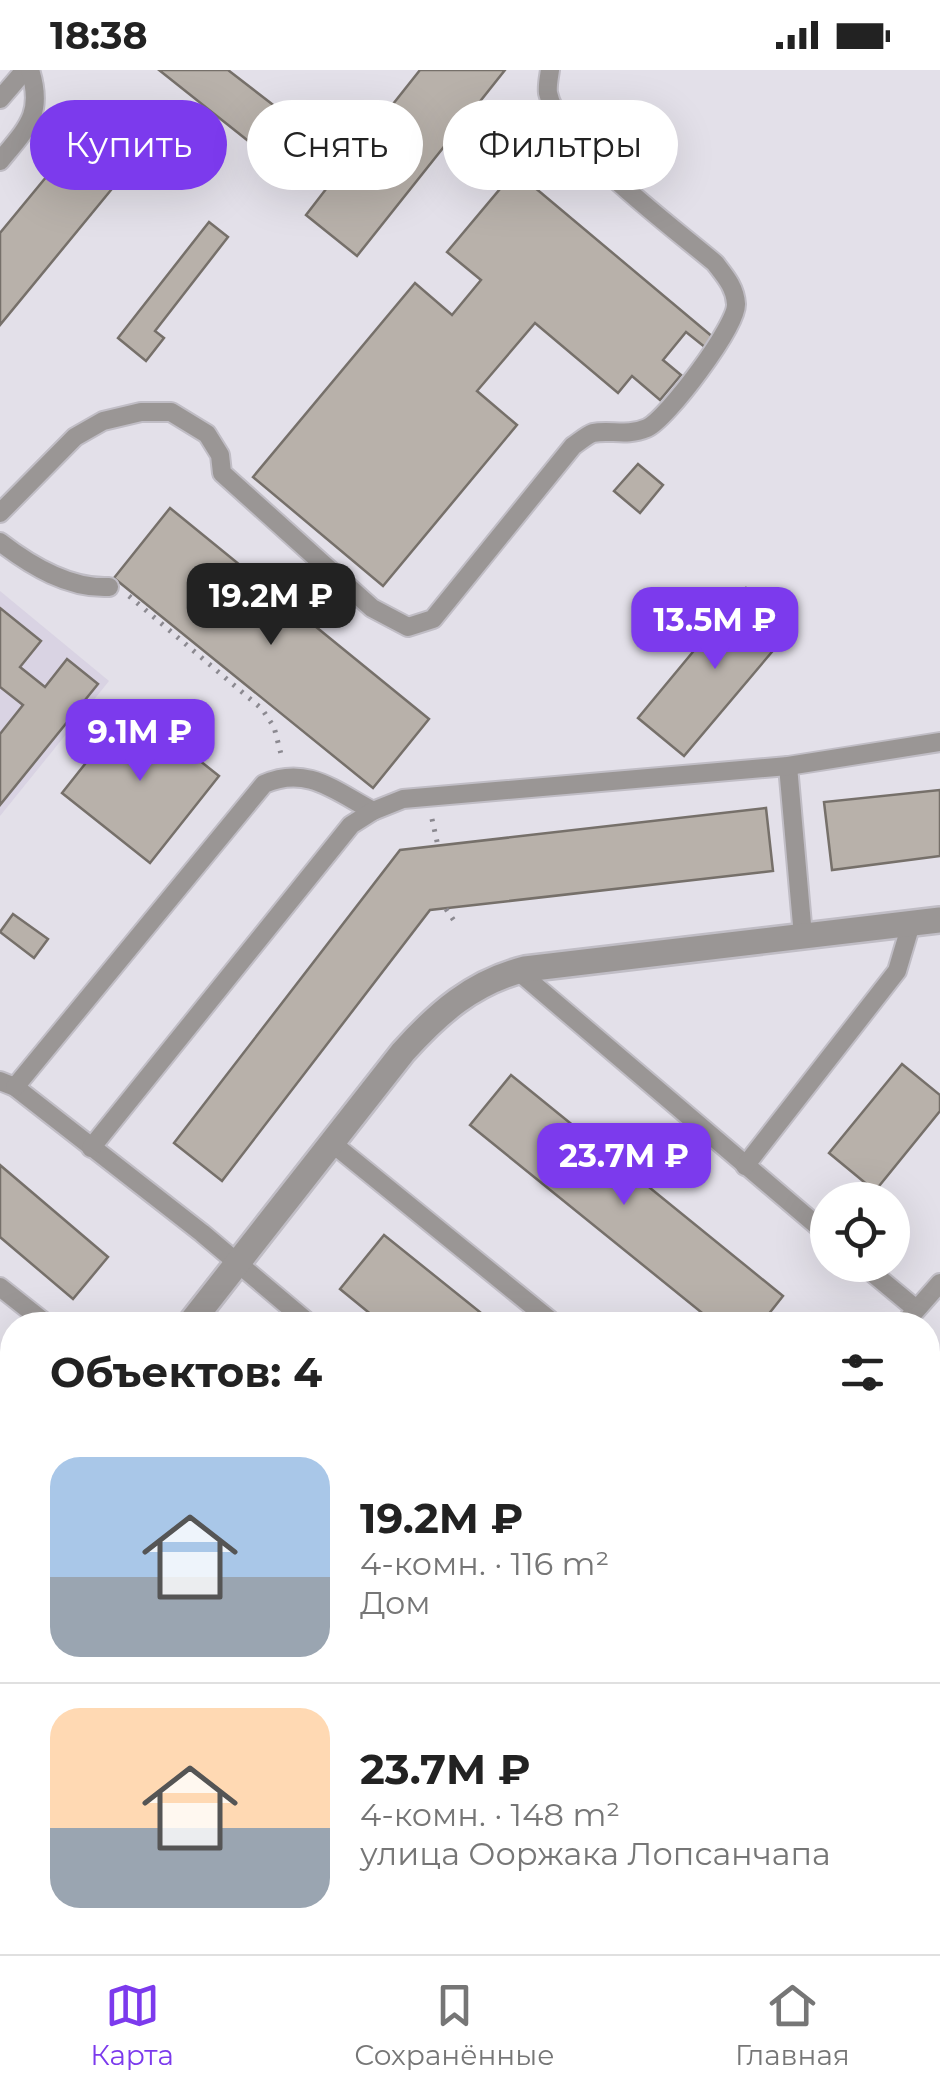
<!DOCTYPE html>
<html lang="ru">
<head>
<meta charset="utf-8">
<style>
  :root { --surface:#fff; --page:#f2f2f2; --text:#222; --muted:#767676; --line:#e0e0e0; --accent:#7c3aed }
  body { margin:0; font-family:Montserrat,sans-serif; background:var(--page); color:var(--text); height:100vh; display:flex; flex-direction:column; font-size:38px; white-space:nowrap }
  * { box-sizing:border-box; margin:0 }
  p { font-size:32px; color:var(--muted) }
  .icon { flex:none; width:55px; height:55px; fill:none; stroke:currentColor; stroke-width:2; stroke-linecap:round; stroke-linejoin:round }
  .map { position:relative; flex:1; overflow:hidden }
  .side { position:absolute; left:0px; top:1242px; width:940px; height:642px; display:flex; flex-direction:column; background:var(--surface); border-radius:40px 40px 0 0; box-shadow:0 10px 40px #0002 }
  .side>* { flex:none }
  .guide { position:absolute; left:30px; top:30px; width:880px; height:90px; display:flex; gap:20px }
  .tools { position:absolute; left:810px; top:1112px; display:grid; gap:20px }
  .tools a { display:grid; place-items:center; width:100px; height:100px; border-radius:50%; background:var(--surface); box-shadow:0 10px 40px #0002; font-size:50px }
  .price { position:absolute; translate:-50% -85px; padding:0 22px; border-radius:20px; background:var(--accent); color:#fff; font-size:32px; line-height:65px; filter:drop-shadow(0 2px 5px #0008) }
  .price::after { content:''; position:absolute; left:50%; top:60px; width:30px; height:22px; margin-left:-15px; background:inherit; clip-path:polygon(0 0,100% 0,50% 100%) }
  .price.active { background:#222; color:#fff }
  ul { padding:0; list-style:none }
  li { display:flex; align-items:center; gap:30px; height:250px; padding:0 50px }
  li+li { border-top:2px solid var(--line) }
  li span { display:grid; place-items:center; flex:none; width:280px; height:200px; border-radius:30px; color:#555 }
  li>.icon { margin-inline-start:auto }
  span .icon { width:120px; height:120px; fill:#fffc; stroke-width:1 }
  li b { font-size:42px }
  h2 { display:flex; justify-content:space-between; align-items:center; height:120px; padding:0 50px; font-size:42px }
  .tag { padding:0 35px; border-radius:45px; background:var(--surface); box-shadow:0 10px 40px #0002; font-size:35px; line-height:90px }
  .tag.active { background:var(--accent); color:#fff }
  .status { display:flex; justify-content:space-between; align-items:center; height:70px; padding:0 50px; background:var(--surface); direction:ltr }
  .status svg { height:28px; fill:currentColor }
  .dock { display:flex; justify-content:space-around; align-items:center; height:140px; border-top:2px solid var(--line); background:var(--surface); font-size:28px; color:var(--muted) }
  .dock a { display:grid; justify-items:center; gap:5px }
  .dock .active { color:var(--accent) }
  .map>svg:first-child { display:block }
</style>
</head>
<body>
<div class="status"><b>18:38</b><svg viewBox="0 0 49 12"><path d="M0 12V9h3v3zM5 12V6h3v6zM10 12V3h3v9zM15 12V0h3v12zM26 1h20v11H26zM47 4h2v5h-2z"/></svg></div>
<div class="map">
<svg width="940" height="1884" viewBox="0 0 940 1884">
  <rect width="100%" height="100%" fill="#e3e0e9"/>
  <path fill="#d9d3e3" d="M0,521L109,611L0,746Z"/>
  <g fill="#b8b1aa" stroke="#76706a" stroke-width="2.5">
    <path d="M159,0H228L347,92L420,0H505L357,186L306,145L333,110L315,95L300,112Z"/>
    <path d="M80,66L125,103L0,255V163Z"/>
    <path d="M515,101L714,268L706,278L686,262L663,290L681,305L660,330L632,306L618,323L535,253L477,321L517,355L383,516L253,407L415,213L452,245L481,210L447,182Z"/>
    <path d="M209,152L228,167L155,261L164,268L146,291L118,268Z"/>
    <path d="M638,394L663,415L640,443L614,421Z"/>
    <path d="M170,438L429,649L373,718L114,508Z"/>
    <path d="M746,518L793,557L684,686L638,648Z"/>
    <path d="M0,538L41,571L20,597L45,617L67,589L98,614L0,735V664L23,635L0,617Z"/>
    <path d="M131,636L219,706L150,793L62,723Z"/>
    <path d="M940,720V786L832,800L824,732Z"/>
    <path d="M766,738L773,801L430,840L222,1111L174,1073L400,780Z"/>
    <path d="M13,844L48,869L34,888L0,862Z"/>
    <path d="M902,994L940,1025V1041L875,1121L829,1083Z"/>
    <path d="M511,1005L783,1226L760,1255H717L470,1055Z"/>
    <path d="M0,1095L108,1187L73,1229L0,1167Z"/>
    <path d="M384,1165L496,1255H384L340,1219Z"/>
    <path d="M928,1327L940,1338V1359L929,1371Z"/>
    <path d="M940,1458V1559L928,1574V1473Z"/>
    <path d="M12,1635V1676L0,1666V1650Z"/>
    <path d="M223,1872H334L347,1884H237Z"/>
  </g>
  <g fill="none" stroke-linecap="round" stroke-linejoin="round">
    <defs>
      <g id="service">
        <path d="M0,29L25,0"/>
        <path d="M0,91C27,58 44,44 30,0"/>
        <path d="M0,443L75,367L103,351L141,342H171L207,364L220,385L222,403L372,538L408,557L433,549L573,376C579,372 587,365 593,363C610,359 626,367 647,358C667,349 737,256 736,234C735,217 725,206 715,193C674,158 558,73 548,23C547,16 549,7 550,0"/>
        <path d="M0,472C31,496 69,519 109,517"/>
        <path d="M788,696L803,866"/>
        <path d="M518,901L828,1165"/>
        <path d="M0,1011L15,1017L202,1163L311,1255"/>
        <path d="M15,1017L264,714C307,695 335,721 373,741"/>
        <path d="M332,1073L556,1255"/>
        <path d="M91,1078L351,755L373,741L403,729L788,696L940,672"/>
        <path d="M745,1096L897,901L911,854"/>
        <path d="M863,1195L916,1239"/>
        <path d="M0,1217L48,1255"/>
        <path d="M903,1255L940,1213"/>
        <path d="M0,1414L12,1424"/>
        <path d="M0,1720L12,1729"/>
        <path d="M191,1872L205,1884"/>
        <path d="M411,1872L424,1884"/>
        <path d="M674,1872L688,1884"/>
        <path d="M887,1872V1884"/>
        <path d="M545,1884L554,1872"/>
      </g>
      <g id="tertiary">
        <path d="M189,1255L403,982C438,943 473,912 525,899L940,850"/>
        <path d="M0,1502L12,1486"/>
      </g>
    </defs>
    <use href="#service" stroke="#c0bdc5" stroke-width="22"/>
    <use href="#tertiary" stroke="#c0bdc5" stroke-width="30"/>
    <g stroke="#8b8990" stroke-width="5" stroke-dasharray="2.5 8" stroke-linecap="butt">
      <path d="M129,526L262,639L274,657L282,688"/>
      <path d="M432,749L438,776"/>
      <path d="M446,839L457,855"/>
    </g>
    <use href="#service" stroke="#9a9695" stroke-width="18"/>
    <use href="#tertiary" stroke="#9a9695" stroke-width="25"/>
  </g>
</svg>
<div class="tools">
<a><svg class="icon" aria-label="locate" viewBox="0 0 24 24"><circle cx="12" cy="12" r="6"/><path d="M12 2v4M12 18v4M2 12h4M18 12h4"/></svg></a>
</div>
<b class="price active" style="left:271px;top:578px">19.2M ₽</b>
<b class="price" style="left:715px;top:602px">13.5M ₽</b>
<b class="price" style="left:140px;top:714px">9.1M ₽</b>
<b class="price" style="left:624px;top:1138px">23.7M ₽</b>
<div class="guide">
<a class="tag active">Купить</a>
<a class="tag">Снять</a>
<a class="tag">Фильтры</a>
</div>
<section class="side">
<h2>Объектов: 4<svg class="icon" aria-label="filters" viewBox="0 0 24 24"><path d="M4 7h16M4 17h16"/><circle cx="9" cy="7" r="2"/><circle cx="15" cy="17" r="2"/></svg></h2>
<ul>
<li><span style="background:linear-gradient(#a9c7e8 60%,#9aa5b1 0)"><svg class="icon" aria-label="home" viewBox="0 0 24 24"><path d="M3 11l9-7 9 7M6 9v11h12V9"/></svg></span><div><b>19.2M ₽</b><p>4-комн. · 116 m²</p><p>Дом</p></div></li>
<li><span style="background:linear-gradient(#ffd9b3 60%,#9aa5b1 0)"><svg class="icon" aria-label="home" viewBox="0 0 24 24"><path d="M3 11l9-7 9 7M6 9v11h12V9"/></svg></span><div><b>23.7M ₽</b><p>4-комн. · 148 m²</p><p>улица Ооржака Лопсанчапа</p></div></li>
</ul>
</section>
</div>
<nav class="dock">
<a class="active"><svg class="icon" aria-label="map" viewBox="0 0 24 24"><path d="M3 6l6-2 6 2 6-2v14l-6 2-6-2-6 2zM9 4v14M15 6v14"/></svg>Карта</a>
<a><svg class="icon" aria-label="saved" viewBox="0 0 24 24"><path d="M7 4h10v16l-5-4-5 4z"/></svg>Сохранённые</a>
<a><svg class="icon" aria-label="home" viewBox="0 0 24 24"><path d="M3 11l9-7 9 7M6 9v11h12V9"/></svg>Главная</a>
</nav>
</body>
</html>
